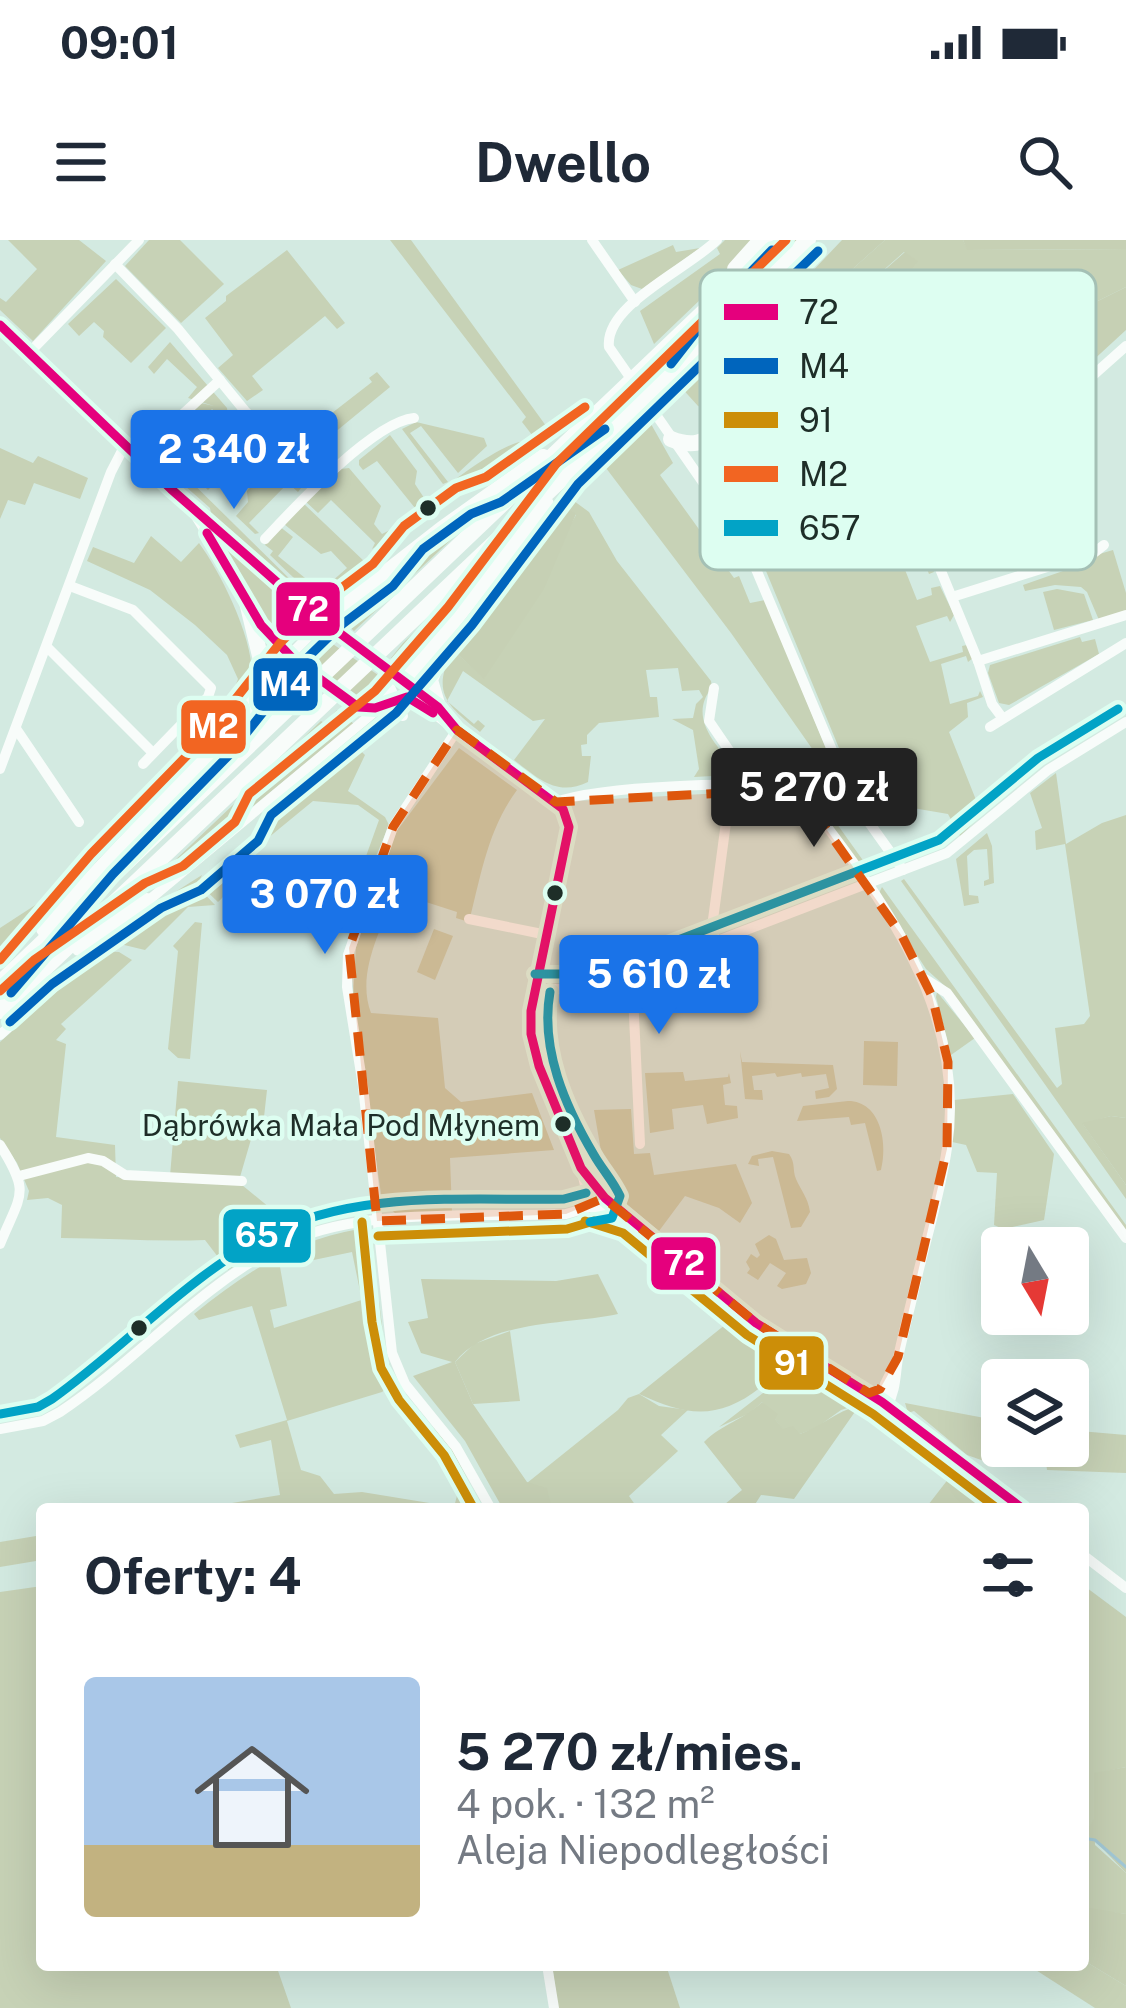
<!DOCTYPE html>
<html lang="pl">
<head>
<meta charset="utf-8">
<style>
  :root { --surface:#fff; --page:#f6f6f7; --text:#1f2937; --muted:#747a83; --accent:#1a73e8 }
  body { margin:0; font-family:"Public Sans",sans-serif; background:var(--page); color:var(--text); height:100vh; display:flex; flex-direction:column; font-size:45px; white-space:nowrap }
  * { box-sizing:border-box; margin:0 }
  p { font-size:39px; color:var(--muted) }
  .icon { flex:none; width:66px; height:66px; fill:none; stroke:currentColor; stroke-width:2; stroke-linecap:round; stroke-linejoin:round }
  .map { position:relative; flex:1; overflow:hidden }
  .drawer { position:absolute; left:36px; top:1263px; width:1053px; height:468px; display:flex; flex-direction:column; background:var(--surface); border-radius:12px; box-shadow:0 12px 48px #0002 }
  .drawer>* { flex:none }
  .needle { width:78px; rotate:170deg }
  .fabs { position:absolute; left:981px; top:987px; display:grid; gap:24px }
  .fabs a { display:grid; place-items:center; width:108px; height:108px; border-radius:12px; background:var(--surface); box-shadow:0 12px 48px #0002; font-size:60px }
  .price { position:absolute; translate:-50% -102px; padding:0 27px; border-radius:12px; background:var(--accent); color:#fff; font-size:39px; line-height:78px; filter:drop-shadow(0 3px 6px #0008) }
  .price::after { content:''; position:absolute; left:50%; top:72px; width:36px; height:27px; margin-left:-18px; background:inherit; clip-path:polygon(0 0,100% 0,50% 100%) }
  .price.selected { background:#222; color:#fff }
  ul { padding:0; list-style:none }
  li { display:flex; align-items:center; gap:36px; height:300px; padding:0 48px }
  li span { display:grid; place-items:center; flex:none; width:336px; height:240px; border-radius:12px; color:#555 }
  li>.icon { margin-inline-start:auto }
  span .icon { width:144px; height:144px; fill:#fffc; stroke-width:1 }
  li b { font-size:51px }
  h2 { display:flex; justify-content:space-between; align-items:center; height:144px; padding:0 48px; font-size:51px }
  .status { display:flex; justify-content:space-between; align-items:center; height:84px; padding:0 60px; background:var(--surface); direction:ltr }
  .status svg { height:33px; fill:currentColor }
  header { display:flex; justify-content:space-between; align-items:center; height:156px; padding:0 48px; background:var(--surface); font-size:54px; font-weight:700 }
  .map>svg:first-child { display:block }
</style>
</head>
<body>
<div class="status"><b>09:01</b><svg viewBox="0 0 49 12"><path d="M0 12V9h3v3zM5 12V6h3v6zM10 12V3h3v9zM15 12V0h3v12zM26 1h20v11H26zM47 4h2v5h-2z"/></svg></div>
<header><svg class="icon" aria-label="menu" viewBox="0 0 24 24"><path d="M4 6h16M4 12h16M4 18h16"/></svg>Dwello<svg class="icon" aria-label="search" viewBox="0 0 24 24"><circle cx="10" cy="10" r="6"/><path d="M15 15l6 6"/></svg></header>
<div class="map">
<svg width="1126" height="1768" viewBox="0 0 1126 1768">
  <rect width="100%" height="100%" fill="#d3eae1"/>
  <g fill="#c7d2b6">
    <path d="M8,0H79L106,21L33,101L0,70V58L6,62L37,29Z"/>
    <path d="M149,0H180L224,44L181,83L125,26Z"/>
    <path d="M390,0H411L549,190L539,204L522,182L526,177Z"/>
    <path d="M725,0H756L729,32L654,104L640,71L720,14L717,8Z"/>
    <path d="M790,0H797L646,145L643,142L663,122Z"/>
    <path d="M885,0H963L968,10L1126,9V47L868,175L870,189L857,196L872,236L832,253L795,176L917,21L904,12L747,151L763,109Z"/>
    <path d="M673,5L676,12L700,8L642,49L631,45L618,30Z"/>
    <path d="M287,10L345,83L337,89L325,76L252,136L263,150L247,161L218,128L233,115L205,78L226,61V56Z"/>
    <path d="M116,39L166,88L131,123L103,97L104,91L94,82L79,96L68,84Z"/>
    <path d="M775,47L719,175L698,166L679,145L663,157Z"/>
    <path d="M170,102L227,168L228,176L225,180L212,169L171,212L163,204L167,200L162,195L197,162L214,166L188,158L197,147L167,119L154,134L148,127Z"/>
    <path d="M377,132L390,147L317,207L324,218L331,213L337,220L324,231H316L291,207V199L296,201L372,142L369,138Z"/>
    <path d="M416,182L484,198L487,206L458,233L421,186L410,193L448,242L443,244L402,189Z"/>
    <path d="M249,183L260,195L208,250L196,238L225,204V200L242,184L246,187Z"/>
    <path d="M651,184L673,223L660,235L734,338L739,336L750,363L765,360L846,557L731,393L606,228Z"/>
    <path d="M390,195L417,231L415,244L426,261L415,268L377,221L363,230L359,225V220Z"/>
    <path d="M520,202L534,207L522,220L447,260L410,290H404C412,267 496,206 520,202Z"/>
    <path d="M0,208L33,223L38,216L88,238L80,259L34,243L25,265L8,260L0,279Z"/>
    <path d="M143,209L164,215L305,354L211,273L210,268Z"/>
    <path d="M277,219L299,239L301,248L298,252L288,243L249,283L259,293L255,294L236,276L248,262L247,251Z"/>
    <path d="M349,228L381,266L374,284L382,294L392,289L394,295L372,309L375,303L331,260L318,273L304,260L341,229Z"/>
    <path d="M506,248L354,391L339,377Z"/>
    <path d="M886,259L913,285L934,332L929,334L915,299L896,307L917,360L932,355L931,348L940,346L954,375L950,382L947,376L916,386L930,422L963,412L962,406L967,405L973,418L968,422L966,416L941,424L950,464L978,456L980,451L983,457L967,463L968,477L949,492L982,575L960,596L948,574L860,559L759,314Z"/>
    <path d="M574,261L589,272L617,321L711,441L712,447C688,478 715,503 735,528L731,535L694,537L699,529L693,490L672,479L693,478L696,464L703,457L699,450L682,451L678,428L646,430L650,457H657L659,477L599,483L587,495V504L581,505L582,516H591L588,542C557,557 539,539 514,520L545,479L533,481L463,431L447,461L474,484L478,480L485,486L480,492C446,465 431,452 453,410L484,438L576,275L565,265Z"/>
    <path d="M303,263L366,323C315,365 316,359 270,315L273,311L265,305L279,286L293,297L278,316L321,351L347,328L331,311L321,314L284,284Z"/>
    <path d="M523,288L408,429L391,418L403,403Z"/>
    <path d="M211,289L303,372L281,397L254,364Z"/>
    <path d="M151,296L181,322L199,303C222,334 264,417 249,454C241,474 220,490 207,506V494L230,472L220,461L232,455L238,439L227,415L195,385L150,350L87,321L93,307L134,323Z"/>
    <path d="M1113,310L1126,353V372L1099,380L1087,352L1081,347L1055,345L1025,351L1023,345L1063,331L1062,325Z"/>
    <path d="M1057,349L1084,354L1093,380L1054,390L1043,352Z"/>
    <path d="M1080,397L1082,402L1095,399L1099,414L1009,465L999,463L988,433L990,425Z"/>
    <path d="M324,398L381,437L384,444L382,457C359,471 330,437 311,423V404Z"/>
    <path d="M284,432L296,439L290,456L143,598Z"/>
    <path d="M337,470L354,484L107,685L321,481L324,483Z"/>
    <path d="M354,504L365,515L348,551L385,577L389,585L348,684L334,685L331,675L346,672L379,580L358,565L313,561L224,634L223,657L218,662L200,645L259,598L254,592L268,571Z"/>
    <path d="M459,508L517,550C488,589 481,635 469,682L456,678L457,672L395,652C381,690 356,733 371,773L438,778L445,848L461,862L532,853L554,910L450,918L452,972L395,973L382,961L353,757L356,707L396,592Z"/>
    <path d="M787,514L867,626L863,632L800,548L776,541L773,524Z"/>
    <path d="M1056,533L1066,604L1102,583L1126,575V878L1111,876L1083,884L1126,945V959L901,641L904,639L1057,848L1062,844L1055,788L1084,784L1090,776L1065,604L1036,610L1035,591L1042,588L1030,553Z"/>
    <path d="M987,593L992,606L994,643L984,646V641L989,639L987,609L974,610L967,616L969,655L978,656L979,663L964,666L956,619Z"/>
    <path d="M202,635L197,646L215,665L188,667L145,710L120,704L118,696L150,668Z"/>
    <path d="M63,647L69,654L0,728V688Z"/>
    <path d="M882,647L1126,985V995L946,747L926,729L878,655Z"/>
    <path d="M195,682L202,683L190,819L178,818L168,809L178,711L173,706Z"/>
    <path d="M434,689L453,696L435,740L417,732Z"/>
    <path d="M102,711L119,712L132,720L61,784L66,789L56,800L66,804L56,897L115,905L116,937L242,945L281,977L293,992L228,1030L205,1000C156,1002 109,998 61,998L62,965L48,958L27,960L29,951L17,923L0,898V802Z"/>
    <path d="M937,752L975,798L951,815L936,757Z"/>
    <path d="M864,801L898,802L897,846L863,845Z"/>
    <path d="M740,811L742,822L833,825L837,849L829,857L816,859L815,851L829,848L826,834L802,837L801,833L777,837L775,833L752,836L754,850H762L763,860L745,859Z"/>
    <path d="M683,832L685,841L728,837L729,833L731,843L723,845L725,865L737,866L738,878L707,884L703,865L672,869L674,889L650,893L645,833Z"/>
    <path d="M1013,854L1054,914L1044,980L1003,989L994,985L997,933L977,932L966,905L952,902L954,860Z"/>
    <path d="M848,861C881,861 888,904 881,930L877,931L865,883L851,885L849,877L797,881L803,866Z"/>
    <path d="M631,869L634,914L650,913L654,935L736,924L752,963L740,983L719,968L685,956L659,991L617,956L587,919L601,911L594,870Z"/>
    <path d="M772,911L789,914C796,924 792,929 796,939C801,951 808,957 810,972L801,987L791,988L773,917L758,919L759,926L748,924L752,916Z"/>
    <path d="M359,989L366,990L373,1001L376,1047L360,1051L352,1012L280,1027L287,1066L270,1070L274,1088L374,1056L379,1061L385,1110L395,1142L382,1152L287,1181L301,1230L320,1236L334,1254L362,1252L454,1267L459,1248L419,1196L434,1188L453,1211L483,1269H196L280,1255L271,1200L240,1208L235,1195L287,1180L252,1066L199,1080L194,1074C245,1033 294,1000 359,989Z"/>
    <path d="M769,995L776,999L784,1020L807,1018L811,1033L806,1044L782,1049L777,1046L786,1033L770,1023L758,1040L747,1033L750,1029L746,1022L751,1014L757,1018L760,1015L755,1004Z"/>
    <path d="M510,1091L520,1161L473,1164L455,1122L474,1104Z"/>
    <path d="M801,1120L870,1161L841,1170L816,1188L800,1194L783,1190L762,1162L750,1173L719,1187L776,1143L790,1142Z"/>
    <path d="M639,1154L659,1166L688,1170L661,1195L678,1211L629,1256L638,1269H552L547,1258L527,1243L618,1170L628,1158Z"/>
    <path d="M905,1163L990,1179L984,1221L967,1215L914,1171L908,1173Z"/>
    <path d="M1068,1190L1126,1195V1233L1047,1230L1044,1206H1068Z"/>
    <path d="M949,1238L991,1266L995,1269H925Z"/>
    <path d="M42,1295V1320L0,1327V1302Z"/>
    <path d="M1083,1345L1126,1377V1527L1094,1534L1095,1605L1126,1633V1674L1083,1669Z"/>
    <path d="M42,1346V1725H276L291,1768H0V1352Z"/>
    <path d="M1083,1720L1126,1746V1768H1095L1028,1725H1083Z"/>
  </g>
  <g fill="#c6d0b4">
    <path d="M842,0H885L763,109L787,58Z"/>
    <path d="M963,0H1126V9L967,10Z"/>
    <path d="M905,12L918,21L795,176L832,253L770,276L734,263C724,225 732,186 747,151Z"/>
    <path d="M1126,47V90L1038,171L872,236L857,196L869,189L868,175Z"/>
    <path d="M565,265L576,274L544,349L484,439L453,410Z"/>
    <path d="M178,841L267,850L263,886L252,896L240,937L170,936Z"/>
    <path d="M1111,876L1126,878V945L1082,883Z"/>
    <path d="M598,1034L618,1074C568,1085 489,1079 455,1122L473,1164L527,1242L547,1248L552,1269H503L465,1201L413,1136L452,1122L421,1113L408,1082L428,1078L421,1039L556,1041Z"/>
    <path d="M736,1076L792,1112C787,1127 773,1137 761,1147C718,1181 686,1176 639,1154Z"/>
    <path d="M762,1162L778,1174L775,1179L783,1189L793,1186L800,1194C822,1186 836,1171 859,1166L794,1259L761,1255L752,1269H719L742,1250L704,1202C722,1184 745,1179 762,1162Z"/>
    <path d="M1126,1527V1633L1087,1592L1094,1578V1533Z"/>
    <path d="M1090,1668L1126,1674V1746L1083,1720V1669Z"/>
    <path d="M552,1725H666L680,1768H558Z"/>
  </g>
  <g fill="none" stroke-linecap="round" stroke-linejoin="round">
    <path stroke="#a2c8d6" stroke-width="3" d="M1083,1598L1095,1600L1126,1627"/>
    <g stroke="#f8fcfa" stroke-width="10">
      <path d="M592,0L635,62"/>
      <path d="M717,0C688,29 604,65 609,107L745,303L853,560L903,630"/>
      <path d="M115,24L178,89L245,171L319,243"/>
      <path d="M0,85L171,249L305,367L438,467L455,487"/>
      <path d="M29,113L139,0"/>
      <path d="M1043,182L1063,248"/>
      <path d="M158,197L220,140"/>
      <path d="M888,247L929,302L978,421L1126,375"/>
      <path d="M194,273L274,401L352,465L369,469L380,467"/>
      <path d="M265,299C294,268 373,182 414,178"/>
      <path d="M929,302L952,289L959,266L968,257L1074,224"/>
      <path d="M747,305L1035,187L1126,106"/>
      <path d="M70,346L133,370L211,448L208,457L143,524"/>
      <path d="M952,357L1095,312L1104,305"/>
      <path d="M48,408L152,512"/>
      <path d="M289,416L323,382"/>
      <path d="M978,421L992,464L1001,476"/>
      <path d="M381,427L403,476L388,446L387,460"/>
      <path d="M714,448L709,481L737,522L740,545"/>
      <path d="M386,462L403,457L415,459L566,574L567,596L530,782L536,818L581,928L590,967"/>
      <path d="M990,487L1126,403"/>
      <path d="M17,490L79,582"/>
      <path d="M457,490L393,587L348,715L347,747L363,846L392,1113L405,1144L456,1207L491,1269"/>
      <path d="M0,529L111,232L125,205"/>
      <path d="M556,562C601,546 748,540 798,549C879,654 968,767 947,908C941,950 928,992 918,1033C912,1060 905,1086 899,1113C895,1131 897,1149 887,1166"/>
      <path d="M143,665L391,458"/>
      <path d="M469,679L547,695"/>
      <path d="M716,702L712,687L731,545"/>
      <path d="M632,733L640,904"/>
      <path d="M925,739L947,753L1126,998"/>
      <path d="M535,749H570L652,726L947,613L1048,530L1126,482"/>
      <path d="M0,795L116,690"/>
      <path d="M0,905C31,954 21,953 0,1004"/>
      <path d="M583,931C597,948 618,963 630,980L756,1083L882,1162L1023,1269"/>
      <path d="M19,936L88,918L103,921L125,935L242,941"/>
      <path d="M590,967L626,979"/>
      <path d="M882,1162L885,1144L894,1126"/>
      <path d="M0,1189L43,1181L60,1172C134,1123 195,1051 273,1009C355,965 474,978 566,974L590,967"/>
      <path d="M1083,1315L1126,1348"/>
      <path d="M547,1725L554,1768"/>
    </g>
    <g stroke="#f8fcfa" stroke-width="16">
      <path d="M735,29L761,0"/>
      <path d="M671,199C691,207 705,204 720,189"/>
      <path d="M729,279L719,235L723,179L770,62L805,14"/>
      <path d="M289,352L321,362L346,356"/>
      <path d="M247,362L261,420L255,454"/>
      <path d="M323,382L442,289L543,217"/>
      <path d="M405,442L546,264"/>
      <path d="M438,467L430,440L443,407"/>
      <path d="M44,689L217,506L289,416"/>
      <path d="M79,708L147,661"/>
      <path d="M0,743L779,0"/>
      <path d="M0,771L567,234L808,0"/>
    </g>
    <defs>
      <g id="bus-1">
        <path d="M0,85L171,249L305,367L438,467L457,490L563,569L569,587L531,771V794L539,826L581,928L605,958L756,1083L882,1162L1023,1269"/>
        <path d="M207,293L261,385L295,421L358,467L375,468L407,457L433,473"/>
      </g>
      <g id="bus-2">
        <path d="M671,124L710,74L772,10"/>
        <path d="M11,753L113,634L229,515L303,422L340,386L393,346L423,309L471,274L501,262L605,189"/>
        <path d="M10,782L52,744L161,668L201,650L258,601L271,575L396,473L472,385L578,244L818,11"/>
      </g>
      <g id="bus-3">
        <path d="M585,981L623,993L747,1095L873,1174L998,1269"/>
        <path d="M362,982L372,1082L381,1128L399,1160L444,1215L474,1269"/>
        <path d="M378,996L567,989L594,981"/>
      </g>
      <g id="bus-4">
        <path d="M0,720L91,614L206,496L280,403L320,364L373,324L404,286L456,248L486,237L585,167"/>
        <path d="M0,751L34,720L145,643L183,626L235,582L249,554L375,451L448,367L556,224L786,0"/>
      </g>
      <g id="bus-5">
        <path d="M535,734H568L647,712L939,600L1038,518L1118,469"/>
        <path d="M550,752C540,809 565,866 594,915C602,929 613,941 620,956L612,978L590,982"/>
        <path d="M0,1174L38,1167L52,1159C124,1108 186,1038 264,997C354,949 465,961 564,959L586,953"/>
      </g>
    </defs>
    <use href="#bus-1" stroke="#ddfef1" stroke-width="18"/>
    <use href="#bus-2" stroke="#ddfef1" stroke-width="18"/>
    <use href="#bus-3" stroke="#ddfef1" stroke-width="18"/>
    <use href="#bus-4" stroke="#ddfef1" stroke-width="18"/>
    <use href="#bus-5" stroke="#ddfef1" stroke-width="18"/>
    <use href="#bus-1" stroke="#e5007d" stroke-width="9"/>
    <use href="#bus-2" stroke="#0065bd" stroke-width="9"/>
    <use href="#bus-3" stroke="#cc8e08" stroke-width="9"/>
    <use href="#bus-4" stroke="#f26522" stroke-width="9"/>
    <use href="#bus-5" stroke="#02a3c6" stroke-width="9"/>
  </g>
  <path fill="#de570d" fill-opacity="0.2" stroke="#de570d" stroke-width="9" stroke-dasharray="24 15" stroke-linejoin="round" d="M457,490L556,562L798,549L902,696L932,756L948,822L947,909L898,1117L880,1149L869,1153L756,1083L604,958L566,974L377,981L349,708L393,587Z"/>
  <g fill="#1e2e28" stroke="#ddfef1" stroke-width="4.5">
    <circle cx="428" cy="268" r="10"/>
    <circle cx="555" cy="653" r="10"/>
    <circle cx="563" cy="884" r="10"/>
    <circle cx="139" cy="1088" r="10"/>
  </g>
  <g text-anchor="middle" stroke-width="9" stroke-linejoin="round" paint-order="stroke">
    <g font-size="30" fill="#1e2e28" stroke="#ddfef1" text-anchor="end">
      <text x="540" y="896">Dąbrówka Mała Pod Młynem</text>
    </g>
  </g>
  <rect x="700" y="30" width="396" height="300" rx="18" fill="#ddfef1" stroke="#a4c0b5" stroke-width="3"/>
  <rect x="724" y="64" width="54" height="16" fill="#e5007d"/>
  <rect x="724" y="118" width="54" height="16" fill="#0065bd"/>
  <rect x="724" y="172" width="54" height="16" fill="#cc8e08"/>
  <rect x="724" y="226" width="54" height="16" fill="#f26522"/>
  <rect x="724" y="280" width="54" height="16" fill="#02a3c6"/>
  <g font-size="33" fill="#1e2e28">
    <text x="799" y="84">72</text>
    <text x="799" y="138">M4</text>
    <text x="799" y="192">91</text>
    <text x="799" y="246">M2</text>
    <text x="799" y="300">657</text>
  </g>
  <g stroke="#ddfef1" stroke-width="4.5">
    <rect x="274" y="340" width="68" height="58" rx="12" fill="#e5007d"/>
    <rect x="251" y="416" width="69" height="57" rx="12" fill="#0065bd"/>
    <rect x="179" y="458" width="69" height="58" rx="12" fill="#f26522"/>
    <rect x="221" y="967" width="92" height="58" rx="12" fill="#02a3c6"/>
    <rect x="649" y="995" width="69" height="57" rx="12" fill="#e5007d"/>
    <rect x="757" y="1094" width="69" height="58" rx="12" fill="#cc8e08"/>
  </g>
  <g font-size="33" text-anchor="middle" font-weight="bold" fill="#fff">
    <text x="308" y="381">72</text>
    <text x="285" y="456">M4</text>
    <text x="213" y="498">M2</text>
    <text x="267" y="1007">657</text>
    <text x="684" y="1035">72</text>
    <text x="792" y="1135">91</text>
  </g>
</svg>
<div class="fabs">
<a><svg class="needle" viewBox="-14 -14 28 28"><path d="M0-13l5 13h-10z" fill="#e53935"/><path d="M0 13l5-13h-10z" fill="#747a83"/></svg></a>
<a><svg class="icon" aria-label="layers" viewBox="0 0 24 24"><path d="M12 4l9 5-9 5-9-5zM3 14l9 5 9-5"/></svg></a>
</div>
<b class="price" style="left:234px;top:272px">2 340 zł</b>
<b class="price selected" style="left:814px;top:610px">5 270 zł</b>
<b class="price" style="left:325px;top:717px">3 070 zł</b>
<b class="price" style="left:659px;top:797px">5 610 zł</b>
<section class="drawer">
<h2>Oferty: 4<svg class="icon" aria-label="filters" viewBox="0 0 24 24"><path d="M4 7h16M4 17h16"/><circle cx="9" cy="7" r="2"/><circle cx="15" cy="17" r="2"/></svg></h2>
<ul>
<li><span style="background:linear-gradient(#a9c7e8 70%,#c2b280 0)"><svg class="icon" aria-label="home" viewBox="0 0 24 24"><path d="M3 11l9-7 9 7M6 9v11h12V9"/></svg></span><div><b>5 270 zł/mies.</b><p>4 pok. · 132 m²</p><p>Aleja Niepodległości</p></div></li>
</ul>
</section>
</div>
</body>
</html>
